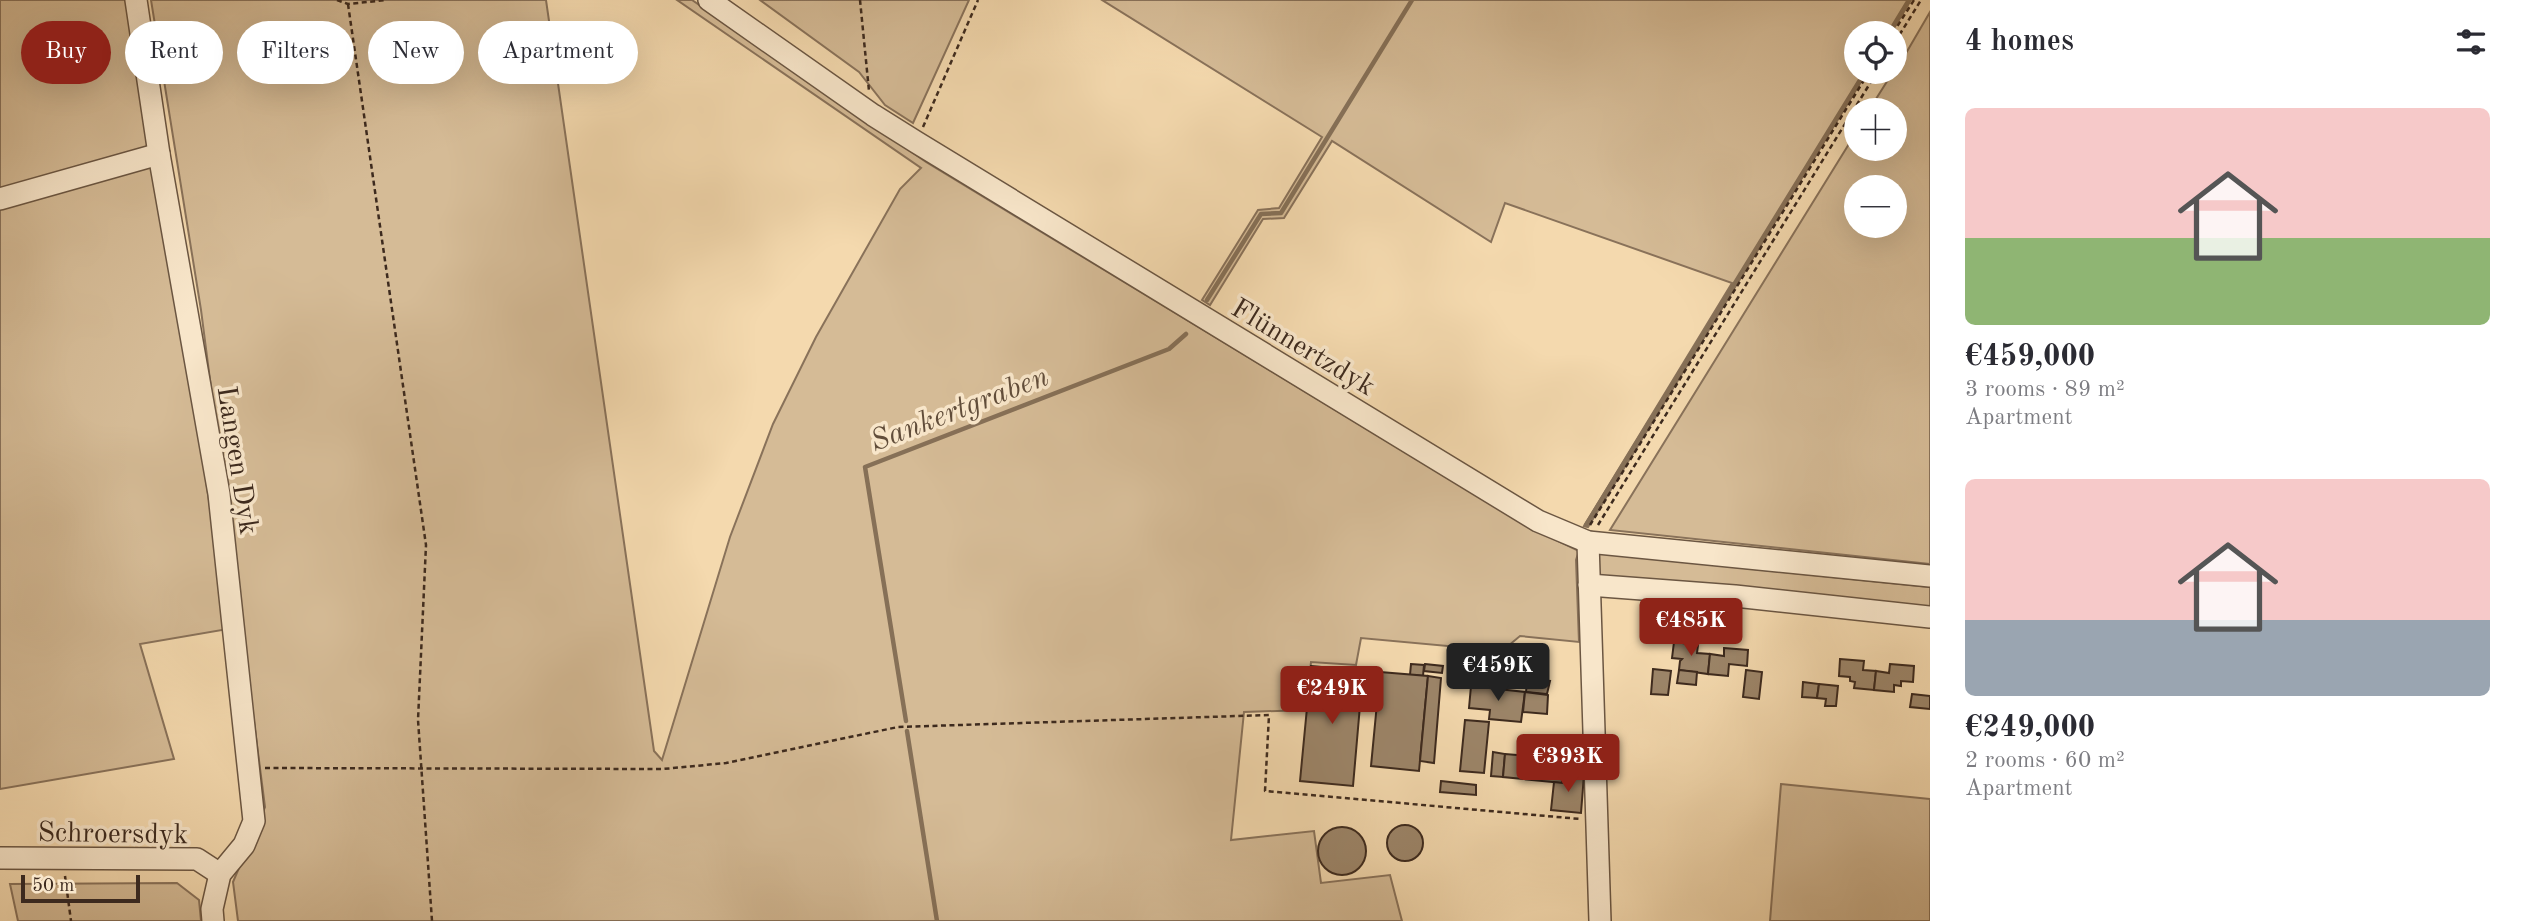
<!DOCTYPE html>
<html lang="en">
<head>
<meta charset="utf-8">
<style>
  :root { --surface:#fff; --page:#f7f7f7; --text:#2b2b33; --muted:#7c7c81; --accent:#8f2418 }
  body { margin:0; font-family:"Old Standard TT",serif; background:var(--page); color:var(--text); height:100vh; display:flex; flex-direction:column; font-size:26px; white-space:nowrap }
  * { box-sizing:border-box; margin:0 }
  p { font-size:23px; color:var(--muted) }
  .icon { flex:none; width:38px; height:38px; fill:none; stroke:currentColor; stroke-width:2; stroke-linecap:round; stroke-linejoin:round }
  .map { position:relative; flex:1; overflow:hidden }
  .side { display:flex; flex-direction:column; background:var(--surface); width:595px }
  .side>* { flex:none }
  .top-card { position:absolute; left:21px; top:21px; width:665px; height:63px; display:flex; gap:14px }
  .controls { position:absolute; left:1844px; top:21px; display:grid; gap:14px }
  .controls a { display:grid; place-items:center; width:63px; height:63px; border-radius:50%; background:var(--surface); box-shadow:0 7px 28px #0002; font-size:35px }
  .scale { position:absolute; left:21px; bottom:18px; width:119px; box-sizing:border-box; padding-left:7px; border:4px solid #3d2a1e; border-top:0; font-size:19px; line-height:24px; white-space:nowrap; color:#3d2a1e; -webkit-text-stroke:5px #f8e6ca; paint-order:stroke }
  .price { position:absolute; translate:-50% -60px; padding:0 16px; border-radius:7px; background:var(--accent); color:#fff; font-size:23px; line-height:46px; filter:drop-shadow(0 2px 4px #0008) }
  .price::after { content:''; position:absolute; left:50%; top:42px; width:21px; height:16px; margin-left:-10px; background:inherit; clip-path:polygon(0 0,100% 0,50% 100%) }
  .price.on { background:#222; color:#fff }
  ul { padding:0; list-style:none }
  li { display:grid; align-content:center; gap:14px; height:371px; padding:0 35px }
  li span { display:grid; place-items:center; height:217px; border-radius:10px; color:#555 }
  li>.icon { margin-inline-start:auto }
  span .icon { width:126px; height:126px; fill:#fffc; stroke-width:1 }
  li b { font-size:30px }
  h2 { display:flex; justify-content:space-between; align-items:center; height:84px; padding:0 35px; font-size:30px }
  .tag { padding:0 24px; border-radius:32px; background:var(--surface); box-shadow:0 7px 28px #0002; font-size:24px; line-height:63px }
  .tag.on { background:var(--accent); color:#fff }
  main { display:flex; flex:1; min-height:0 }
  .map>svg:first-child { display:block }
</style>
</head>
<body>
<main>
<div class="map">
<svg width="1930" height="921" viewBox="0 0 1930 921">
  <rect width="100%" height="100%" fill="#f4d9ae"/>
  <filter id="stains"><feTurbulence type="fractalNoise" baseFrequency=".00286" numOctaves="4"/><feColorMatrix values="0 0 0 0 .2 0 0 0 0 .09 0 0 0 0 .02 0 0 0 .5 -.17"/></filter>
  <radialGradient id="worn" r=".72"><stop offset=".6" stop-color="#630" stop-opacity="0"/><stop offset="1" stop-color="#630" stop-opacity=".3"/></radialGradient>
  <g fill="#d5bb96" stroke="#89725a" stroke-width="2" fill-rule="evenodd">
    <path d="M0,0H135L228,629L140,644L174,759L0,789Z"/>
    <path d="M151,0H546L654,751L662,760L730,537L773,424L816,337L900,189L921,168L677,0H692L926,162L1527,526L1579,551L1576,560L1579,642L1520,636L1502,651L1361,638L1356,665L1311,662L1306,710L1244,712L1231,840L1314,831L1321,883L1390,875L1402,921H238L233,882L265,807L201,310Z"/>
    <path d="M760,0H969L913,123L885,105L859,72Z"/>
    <path d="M1102,0H1911L1891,33H1857V72H1867L1588,527L1584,526L1732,283L1505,203L1491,242L1332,141L1284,218L1263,219L1210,305L1202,300L1258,210L1279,208L1322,137Z"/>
    <path d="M1930,12V564L1610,530L1857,131V149H1895V110H1869L1893,72H1895ZM1857,187H1895V226H1857Z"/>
    <path d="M1597,553L1930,587V611L1591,579Z"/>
    <path d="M1781,784L1930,799V921H1770Z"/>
    <path d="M177,883L199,900L201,921H18L10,884Z"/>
  </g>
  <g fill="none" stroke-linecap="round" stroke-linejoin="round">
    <g stroke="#867057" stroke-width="4.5">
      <path d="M1889,33L1909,0"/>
      <path d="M1207,300L1261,214L1281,213L1412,0"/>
      <path d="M1586,525L1865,72"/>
      <path d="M906,721L865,467L1169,349L1186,334"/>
      <path d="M907,731L937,921"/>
    </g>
  </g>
  <g fill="#9c8569" stroke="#3d2a1e" stroke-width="2">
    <path d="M1674,642L1698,645L1697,653L1710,654L1708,674L1679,670L1680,661L1682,659L1672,658Z"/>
    <path d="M1724,648L1748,650L1747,666L1729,664L1728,676L1708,674L1710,654L1724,656Z"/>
    <path d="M1840,659L1864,661L1863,670L1876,671L1874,690L1854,688L1855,682L1850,681V677L1839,676Z"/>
    <path d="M1411,664L1424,665L1423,676L1410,675Z"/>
    <path d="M1425,664L1443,666L1442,673L1424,671Z"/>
    <path d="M1890,664L1914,666L1913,682L1901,681V686L1894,685V692L1874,690L1876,671L1889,673Z"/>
    <path d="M1311,666L1363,671L1353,786L1300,781Z"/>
    <path d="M1653,669L1671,671L1668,695L1651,694Z"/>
    <path d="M1679,670L1697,672L1696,685L1677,683Z"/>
    <path d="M1746,670L1762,672L1759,699L1743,697Z"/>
    <path d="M1380,672L1428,676L1419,771L1371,766Z"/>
    <path d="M1428,676L1441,678L1434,763L1420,761Z"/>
    <path d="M1536,680L1550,681L1547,694L1526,692L1527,682L1536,683Z"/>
    <path d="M1803,682L1819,684L1817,698L1802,697Z"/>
    <path d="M1819,684L1838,686L1836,706H1825L1826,699L1817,698Z"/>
    <path d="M1471,686L1525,692L1521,722L1489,719L1490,710L1469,708Z"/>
    <path d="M1525,692L1548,695L1547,714L1523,712Z"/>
    <path d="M1912,694L1930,696V709L1910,707Z"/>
    <path d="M1465,720L1489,722L1484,773L1460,771Z"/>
    <path d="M1493,752L1505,754L1503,777L1491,776Z"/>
    <path d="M1505,754L1565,759L1562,783L1503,777Z"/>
    <path d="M1565,759L1586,761L1584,775L1563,773Z"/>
    <path d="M1563,773L1584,775L1581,813L1551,810L1554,782L1562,783Z"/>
    <path d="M1441,781L1476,785V795L1440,792Z"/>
    <circle cx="1405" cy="843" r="18"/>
    <circle cx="1342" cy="851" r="24"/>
  </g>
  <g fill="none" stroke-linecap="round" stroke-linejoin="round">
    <defs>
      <g id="minor">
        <path d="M136,0L159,154L219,494L254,821L244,845L220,874L212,909L213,921"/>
        <path d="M709,0L873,115L916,142L1538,521L1588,542L1930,576"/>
        <path d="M0,199L159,154"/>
        <path d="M1588,542L1600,921"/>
        <path d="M1589,585L1735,596L1930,617"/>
        <path d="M0,858L197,859L220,874"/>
      </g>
    </defs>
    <use href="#minor" stroke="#6b5642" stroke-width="24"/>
    <g stroke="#3d2a1e" stroke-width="2.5" stroke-dasharray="5 3.5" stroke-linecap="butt">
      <path d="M337,0L348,4L387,0"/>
      <path d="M860,0L869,91"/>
      <path d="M348,4L426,545L418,720L432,921"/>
      <path d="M1893,33L1914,0"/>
      <path d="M1895,42L1921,0"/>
      <path d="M923,127L978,0"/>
      <path d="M1590,525L1869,72"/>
      <path d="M1598,525L1877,72"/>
      <path d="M265,768L663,769L726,763L898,727L1269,715L1265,791L1580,819"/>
      <path d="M65,876L71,921"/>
    </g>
    <use href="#minor" stroke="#f8e6ca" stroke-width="21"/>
  </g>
  <g text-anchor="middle" stroke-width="7" stroke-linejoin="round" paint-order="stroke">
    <g font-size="28" fill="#3d2a1e" stroke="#f8e6ca">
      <text transform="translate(1304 346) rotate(31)" y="10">Flünnertzdyk</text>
      <text transform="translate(239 460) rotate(81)" y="10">Langen Dyk</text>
      <text transform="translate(113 832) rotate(1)" y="10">Schroersdyk</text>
    </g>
    <g font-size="30" font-style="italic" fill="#614d3a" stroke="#f8e6ca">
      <text transform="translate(959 408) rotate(-21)" y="10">Sankertgraben</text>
    </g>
  </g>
  <rect width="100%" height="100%" filter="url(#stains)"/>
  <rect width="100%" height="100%" fill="url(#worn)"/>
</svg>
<div class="controls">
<a><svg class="icon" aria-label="locate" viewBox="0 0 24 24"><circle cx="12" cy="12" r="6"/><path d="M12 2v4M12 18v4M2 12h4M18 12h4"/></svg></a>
<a>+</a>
<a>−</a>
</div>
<div class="scale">50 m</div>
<b class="price" style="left:1691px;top:658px">€485K</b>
<b class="price on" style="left:1498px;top:703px">€459K</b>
<b class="price" style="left:1332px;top:726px">€249K</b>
<b class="price" style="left:1568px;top:794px">€393K</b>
<div class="top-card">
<a class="tag on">Buy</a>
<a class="tag">Rent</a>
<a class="tag">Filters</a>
<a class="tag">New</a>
<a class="tag">Apartment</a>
</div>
</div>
<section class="side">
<h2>4 homes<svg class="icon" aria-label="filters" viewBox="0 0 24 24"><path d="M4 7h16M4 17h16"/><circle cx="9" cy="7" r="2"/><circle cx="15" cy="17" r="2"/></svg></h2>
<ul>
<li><span style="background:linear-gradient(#f6c9c9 60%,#8fb573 0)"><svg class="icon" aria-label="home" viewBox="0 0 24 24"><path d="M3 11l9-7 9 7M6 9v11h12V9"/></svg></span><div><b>€459,000</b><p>3 rooms · 89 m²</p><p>Apartment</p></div></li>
<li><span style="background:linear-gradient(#f6c9c9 65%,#9aa5b1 0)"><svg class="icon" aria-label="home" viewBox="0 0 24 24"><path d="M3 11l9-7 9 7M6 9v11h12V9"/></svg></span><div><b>€249,000</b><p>2 rooms · 60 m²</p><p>Apartment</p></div></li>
</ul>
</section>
</main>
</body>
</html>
